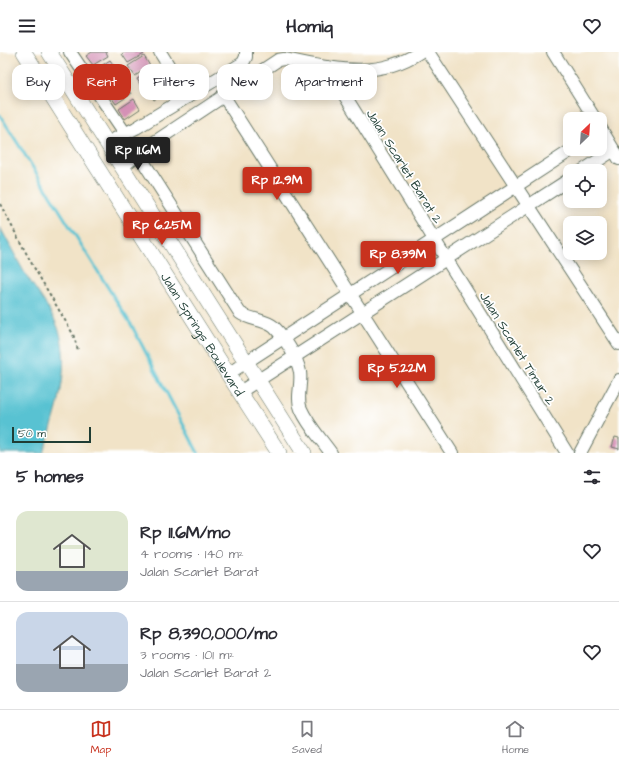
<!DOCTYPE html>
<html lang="en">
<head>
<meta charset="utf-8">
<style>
  :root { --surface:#fff; --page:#f7f7f7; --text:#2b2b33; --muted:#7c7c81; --line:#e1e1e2; --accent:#c8321e }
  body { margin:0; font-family:"Architects Daughter",sans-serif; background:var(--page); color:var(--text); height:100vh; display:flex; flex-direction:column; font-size:15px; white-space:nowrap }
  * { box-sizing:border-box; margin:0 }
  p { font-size:13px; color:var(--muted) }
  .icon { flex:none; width:22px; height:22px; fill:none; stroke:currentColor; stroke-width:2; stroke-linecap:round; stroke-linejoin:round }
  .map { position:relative; height:401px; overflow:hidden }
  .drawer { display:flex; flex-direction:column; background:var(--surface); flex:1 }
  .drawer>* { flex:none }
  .banner { position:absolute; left:12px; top:12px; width:400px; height:36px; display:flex; gap:8px }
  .needle { width:26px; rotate:25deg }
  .buttons { position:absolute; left:563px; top:60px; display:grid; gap:8px }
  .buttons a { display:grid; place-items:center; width:44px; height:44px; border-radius:8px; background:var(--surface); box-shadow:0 2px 10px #0003; font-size:20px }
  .scale { position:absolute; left:12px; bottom:10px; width:79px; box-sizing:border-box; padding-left:4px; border:2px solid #1f3d34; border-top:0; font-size:11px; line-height:14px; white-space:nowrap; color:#1f3d34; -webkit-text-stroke:3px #fff; paint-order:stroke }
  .price { position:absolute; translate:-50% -34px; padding:0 9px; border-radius:4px; background:var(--accent); color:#fff; font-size:13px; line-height:26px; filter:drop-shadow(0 1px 2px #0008) }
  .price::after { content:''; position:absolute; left:50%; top:24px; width:12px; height:9px; margin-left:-6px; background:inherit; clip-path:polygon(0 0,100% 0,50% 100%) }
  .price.selected { background:#222; color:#fff }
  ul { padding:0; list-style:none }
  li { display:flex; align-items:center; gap:12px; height:100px; padding:0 16px }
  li+li { border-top:1px solid var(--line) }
  li span { display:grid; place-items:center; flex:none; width:112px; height:80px; border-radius:12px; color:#555 }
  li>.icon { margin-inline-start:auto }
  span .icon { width:48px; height:48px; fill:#fffc; stroke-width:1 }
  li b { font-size:17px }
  h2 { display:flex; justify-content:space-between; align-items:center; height:48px; padding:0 16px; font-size:17px }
  .pill { padding:0 14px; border-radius:12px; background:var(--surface); box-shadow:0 2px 10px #0003; font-size:14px; line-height:36px }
  .pill.selected { background:var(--accent); color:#fff }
  header { display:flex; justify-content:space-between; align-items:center; height:52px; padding:0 16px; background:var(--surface); font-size:18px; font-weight:700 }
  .tabs { display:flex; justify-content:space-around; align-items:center; height:56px; border-top:1px solid var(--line); background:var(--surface); font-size:11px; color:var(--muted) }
  .tabs a { display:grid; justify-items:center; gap:2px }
  .tabs .selected { color:var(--accent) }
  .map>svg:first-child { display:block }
</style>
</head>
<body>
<header><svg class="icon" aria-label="menu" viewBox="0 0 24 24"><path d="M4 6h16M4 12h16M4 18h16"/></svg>Homiq<svg class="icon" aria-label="heart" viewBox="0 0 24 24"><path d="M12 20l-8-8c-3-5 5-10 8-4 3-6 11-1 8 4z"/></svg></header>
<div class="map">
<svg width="619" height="401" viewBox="0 0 619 401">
  <rect width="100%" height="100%" fill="#fff"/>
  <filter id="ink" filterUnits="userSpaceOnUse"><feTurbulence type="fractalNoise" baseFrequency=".025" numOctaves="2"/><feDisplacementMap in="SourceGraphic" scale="8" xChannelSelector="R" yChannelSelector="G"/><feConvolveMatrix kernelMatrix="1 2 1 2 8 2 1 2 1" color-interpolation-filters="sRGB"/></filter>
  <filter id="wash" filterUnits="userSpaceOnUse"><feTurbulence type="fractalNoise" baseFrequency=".012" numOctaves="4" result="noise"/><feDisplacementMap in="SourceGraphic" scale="16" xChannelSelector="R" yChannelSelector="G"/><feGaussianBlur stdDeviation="0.9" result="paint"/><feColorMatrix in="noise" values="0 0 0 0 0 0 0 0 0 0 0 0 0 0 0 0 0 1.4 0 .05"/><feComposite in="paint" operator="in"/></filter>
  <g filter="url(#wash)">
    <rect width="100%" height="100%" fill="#f1e3c7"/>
    <path fill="#58c2d2" stroke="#3c8083" d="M0,175C8,189 15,204 23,218C36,239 59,266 62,291C68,328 55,366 43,401H0Z"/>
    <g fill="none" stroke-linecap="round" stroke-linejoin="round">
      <path stroke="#58c2d2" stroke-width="3" d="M0,63L132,274L198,401"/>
    </g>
    <g id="blocks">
      <g fill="#d591b6">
        <path d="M92,0H106L108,4L93,13L86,4Z"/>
        <path d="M124,0H143L144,2L128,11L122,2Z"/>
        <path d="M144,4L150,14L135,24L128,14Z"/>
        <path d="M110,8L117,18L101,28L95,18Z"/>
        <path d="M152,18L158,27L143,37L137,27Z"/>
        <path d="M119,19L125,28L110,38L104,28Z"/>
        <path d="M162,28L169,38L154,48L147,38Z"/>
        <path d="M125,32L131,42L116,52L109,42Z"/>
        <path d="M134,47L140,57L125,67L119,57Z"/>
        <path d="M615,385L619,386V397L612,395Z"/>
      </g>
    </g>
  </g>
  <g filter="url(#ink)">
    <use href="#blocks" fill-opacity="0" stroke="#687767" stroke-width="1"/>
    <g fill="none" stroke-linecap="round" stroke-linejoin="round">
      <defs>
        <g id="minor">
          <path d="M70,0L125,81"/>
          <path d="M160,0L188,45"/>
          <path d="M428,0L619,292"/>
          <path d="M553,0L595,67"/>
          <path d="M327,15L567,401"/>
          <path d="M223,43L452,401"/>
          <path d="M600,75L619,107"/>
          <path d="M107,91L136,76L243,11L246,5V0"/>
          <path d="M139,103L240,261C250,268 264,267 274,275C285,286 297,305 300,320C302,332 296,346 301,357C308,373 321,387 331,401"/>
          <path d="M122,115L147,95L278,8L284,7C332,16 376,29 420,0"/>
          <path d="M582,119L614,98"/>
          <path d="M228,322L573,97"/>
          <path d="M240,340L570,127"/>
          <path d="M580,401L619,328"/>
        </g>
        <g id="major">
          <path id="s1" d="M24,0L228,322L279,401"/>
          <path d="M49,0L304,401"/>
        </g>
      </defs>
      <use href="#minor" stroke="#687767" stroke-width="14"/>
      <use href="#major" stroke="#687767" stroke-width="16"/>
      <path stroke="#687767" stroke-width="2" stroke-dasharray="3 3" stroke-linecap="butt" d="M0,152L32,212L73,282L78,298"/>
      <use href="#minor" stroke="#fff" stroke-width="12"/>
      <use href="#major" stroke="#fff" stroke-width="15"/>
    </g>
  </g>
  <g text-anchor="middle" stroke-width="3.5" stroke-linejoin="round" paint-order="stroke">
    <g font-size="13" fill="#1f3d34" stroke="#fff">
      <text transform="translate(405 114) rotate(58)" y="5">Jalan Scarlet Barat 2</text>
      <text dy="5" stroke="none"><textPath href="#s1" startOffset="334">Jalan Springs Boulevard</textPath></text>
      <text transform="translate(518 296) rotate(58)" y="5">Jalan Scarlet Timur 2</text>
    </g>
  </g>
</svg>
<div class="buttons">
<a><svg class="needle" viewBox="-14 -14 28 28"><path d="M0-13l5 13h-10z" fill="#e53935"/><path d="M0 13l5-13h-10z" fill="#7c7c81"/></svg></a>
<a><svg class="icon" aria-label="locate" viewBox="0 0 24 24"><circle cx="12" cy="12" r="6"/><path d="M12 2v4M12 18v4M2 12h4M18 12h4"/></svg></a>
<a><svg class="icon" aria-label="layers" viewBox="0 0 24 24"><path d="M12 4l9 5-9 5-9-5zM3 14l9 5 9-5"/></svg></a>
</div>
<div class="scale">50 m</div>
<b class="price selected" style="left:138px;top:119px">Rp 11.6M</b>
<b class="price" style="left:277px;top:149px">Rp 12.9M</b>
<b class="price" style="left:162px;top:194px">Rp 6.25M</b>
<b class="price" style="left:398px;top:223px">Rp 8.39M</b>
<b class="price" style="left:397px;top:337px">Rp 5.22M</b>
<div class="banner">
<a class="pill">Buy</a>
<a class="pill selected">Rent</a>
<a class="pill">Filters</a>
<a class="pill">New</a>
<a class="pill">Apartment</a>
</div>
</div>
<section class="drawer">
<h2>5 homes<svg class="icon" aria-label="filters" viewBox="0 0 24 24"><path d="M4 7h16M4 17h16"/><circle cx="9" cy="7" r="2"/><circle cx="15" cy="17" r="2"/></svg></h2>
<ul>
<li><span style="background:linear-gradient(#dfe7d0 75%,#9aa5b1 0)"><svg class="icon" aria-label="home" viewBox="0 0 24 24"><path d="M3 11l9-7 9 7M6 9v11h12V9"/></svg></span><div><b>Rp 11.6M/mo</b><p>4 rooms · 140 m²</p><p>Jalan Scarlet Barat</p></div><svg class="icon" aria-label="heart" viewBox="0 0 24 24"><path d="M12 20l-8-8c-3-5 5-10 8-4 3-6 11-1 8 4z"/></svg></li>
<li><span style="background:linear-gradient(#c9d6e8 65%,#9aa5b1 0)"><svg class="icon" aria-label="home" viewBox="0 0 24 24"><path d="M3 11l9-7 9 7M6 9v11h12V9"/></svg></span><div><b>Rp 8,390,000/mo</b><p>3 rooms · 101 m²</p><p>Jalan Scarlet Barat 2</p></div><svg class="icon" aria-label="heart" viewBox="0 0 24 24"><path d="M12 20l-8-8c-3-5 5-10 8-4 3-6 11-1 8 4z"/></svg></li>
</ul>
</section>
<nav class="tabs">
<a class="selected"><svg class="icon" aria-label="map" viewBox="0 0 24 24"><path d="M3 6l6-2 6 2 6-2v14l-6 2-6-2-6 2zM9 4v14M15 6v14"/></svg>Map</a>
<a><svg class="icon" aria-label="saved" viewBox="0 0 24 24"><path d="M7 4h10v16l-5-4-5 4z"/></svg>Saved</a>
<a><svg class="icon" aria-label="home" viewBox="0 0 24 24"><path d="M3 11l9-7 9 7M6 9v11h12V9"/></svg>Home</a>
</nav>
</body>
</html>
